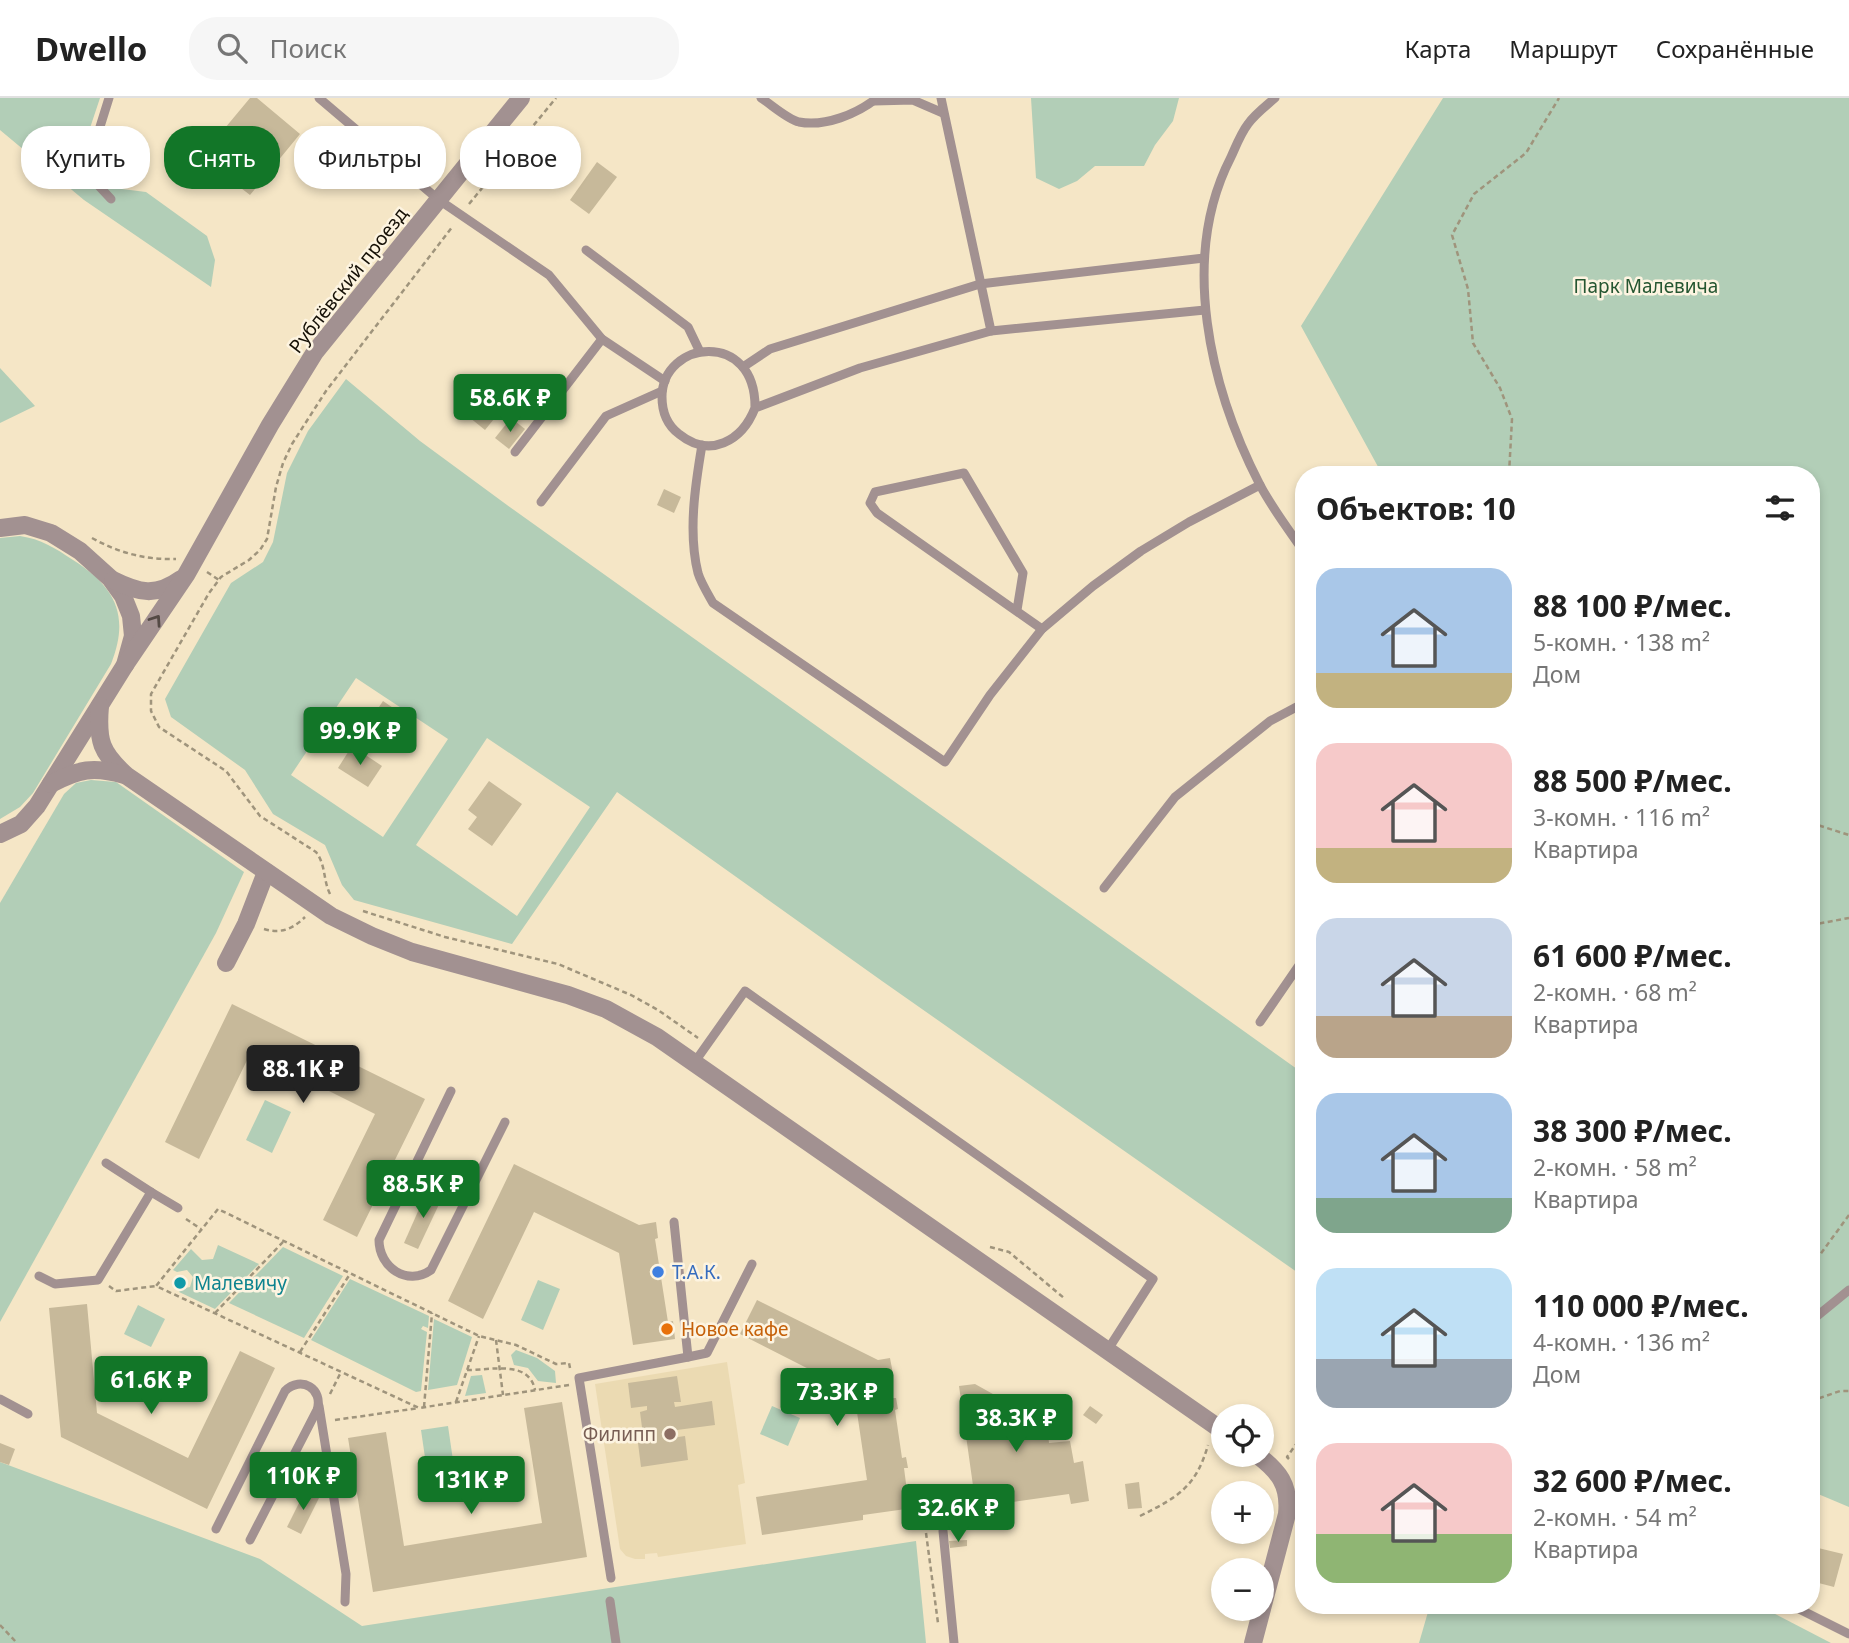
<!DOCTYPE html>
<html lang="ru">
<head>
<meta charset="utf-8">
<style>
  :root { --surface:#fff; --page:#f6f6f6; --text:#222; --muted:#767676; --line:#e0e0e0; --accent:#127628 }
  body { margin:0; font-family:"Noto Sans",sans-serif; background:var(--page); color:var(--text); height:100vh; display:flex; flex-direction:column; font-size:26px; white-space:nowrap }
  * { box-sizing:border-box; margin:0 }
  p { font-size:23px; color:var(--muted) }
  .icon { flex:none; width:38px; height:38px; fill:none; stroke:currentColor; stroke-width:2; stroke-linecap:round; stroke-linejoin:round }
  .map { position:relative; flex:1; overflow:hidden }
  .sheet { position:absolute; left:1295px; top:368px; width:525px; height:1148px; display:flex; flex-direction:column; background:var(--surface); border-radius:28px; box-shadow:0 4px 10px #0003 }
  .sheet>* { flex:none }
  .guide { position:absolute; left:21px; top:28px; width:665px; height:63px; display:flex; gap:14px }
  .fabs { position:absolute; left:1211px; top:1306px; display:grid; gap:14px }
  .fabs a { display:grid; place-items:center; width:63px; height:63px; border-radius:50%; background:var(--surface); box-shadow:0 4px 10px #0003; font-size:35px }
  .price { position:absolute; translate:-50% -60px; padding:0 16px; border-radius:7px; background:var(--accent); color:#fff; font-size:23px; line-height:46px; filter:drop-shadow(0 2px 4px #0008) }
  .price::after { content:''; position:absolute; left:50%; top:42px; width:21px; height:16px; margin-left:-10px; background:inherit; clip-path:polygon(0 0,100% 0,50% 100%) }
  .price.active { background:#222; color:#fff }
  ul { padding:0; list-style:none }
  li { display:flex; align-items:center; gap:21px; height:175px; padding:0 21px }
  li span { display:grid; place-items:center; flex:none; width:196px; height:140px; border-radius:21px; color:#555 }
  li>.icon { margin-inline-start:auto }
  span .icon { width:84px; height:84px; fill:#fffc; stroke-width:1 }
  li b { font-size:30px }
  h2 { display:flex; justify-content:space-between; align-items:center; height:84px; padding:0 21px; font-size:30px }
  .chip { padding:0 24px; border-radius:28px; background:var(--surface); box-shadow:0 4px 10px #0003; font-size:24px; line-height:63px }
  .chip.active { background:var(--accent); color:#fff }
  header { display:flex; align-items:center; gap:42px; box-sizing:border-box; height:98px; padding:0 35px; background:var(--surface); border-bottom:2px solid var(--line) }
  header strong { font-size:33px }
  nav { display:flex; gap:38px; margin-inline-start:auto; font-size:24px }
  .search { width:490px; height:63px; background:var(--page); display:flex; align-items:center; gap:18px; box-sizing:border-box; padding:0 24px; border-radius:28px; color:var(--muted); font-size:26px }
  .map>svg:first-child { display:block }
</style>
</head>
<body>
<header>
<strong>Dwello</strong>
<div class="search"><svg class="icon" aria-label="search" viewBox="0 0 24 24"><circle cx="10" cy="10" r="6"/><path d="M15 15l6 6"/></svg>Поиск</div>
<nav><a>Карта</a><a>Маршрут</a><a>Сохранённые</a></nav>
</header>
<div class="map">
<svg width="1849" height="1545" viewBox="0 0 1849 1545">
  <rect width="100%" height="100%" fill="#f5e6c6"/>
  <path fill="#ebdab2" d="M727,1264L745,1385L738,1387L746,1446L658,1459L657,1455L645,1456V1461H635L626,1458L620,1451L595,1286Z"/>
  <g fill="#b2ceb7" fill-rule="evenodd">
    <path d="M0,0H100L89,33L88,58L100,80L122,91L146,94L207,138L215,162L211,189L84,102L0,32Z"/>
    <path d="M1031,0H1179L1173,23L1155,47L1144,68H1095L1077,83L1059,91L1036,80Z"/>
    <path d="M1443,0H1849V1409L1811,1393V376H1382L1301,228Z"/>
    <path d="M0,270L35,308L0,325Z"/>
    <path d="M346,281L420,343L507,407L1304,976V1179L882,883L617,694L512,846L354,802L342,787L325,747L273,716L245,672L171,619L165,601L231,485L263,464L273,444L287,375L308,333ZM356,580L448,641L383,739L291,677ZM487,640L590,709L517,818L416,747Z"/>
    <path d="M20,438C41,441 55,450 73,462C116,489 130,518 111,566L33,695L20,709L0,721V440Z"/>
    <path d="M91,682L116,684L244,774L216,835L0,1224V805L64,696L76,685Z"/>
    <path d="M265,1002L291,1014L272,1055L246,1042Z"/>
    <path d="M218,1147L259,1166L215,1211L179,1194L181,1191L190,1189L193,1179L187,1172L177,1174L173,1172L191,1151L202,1162L213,1161Z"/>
    <path d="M283,1149L343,1178L304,1240L229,1205Z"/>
    <path d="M350,1181L429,1218L428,1230L423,1228L421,1231L427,1234L421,1293L416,1294L311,1242Z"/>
    <path d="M538,1182L560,1191L543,1232L521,1222Z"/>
    <path d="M138,1207L165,1221L151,1249L124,1236Z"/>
    <path d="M434,1221L472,1239L457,1287L428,1292Z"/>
    <path d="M516,1252L537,1260L555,1273L556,1285L538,1283L528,1270L514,1267L511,1257Z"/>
    <path d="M482,1277L486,1295L465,1298L471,1278Z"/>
    <path d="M772,1308L800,1320L788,1348L760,1336Z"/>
    <path d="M448,1328L455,1376L428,1380L421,1332Z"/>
    <path d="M0,1364L260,1461L362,1528L916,1443L926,1545H0Z"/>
    <path d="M1430,1507H1758L1831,1545H1419Z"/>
  </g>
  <g fill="#c7b99a">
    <path d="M250,0H257L300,36L250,97L237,87L260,59L225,30Z"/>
    <path d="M597,64L617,79L589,116L570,102Z"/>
    <path d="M490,283L511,300L485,332L464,315Z"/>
    <path d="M511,320L525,331L509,351L495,340Z"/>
    <path d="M664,391L681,399L674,415L657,407Z"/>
    <path d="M383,603L415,625L401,645L369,624Z"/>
    <path d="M352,648L382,668L368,689L338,670Z"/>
    <path d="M489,683L522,706L492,748L468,731L477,719L468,712Z"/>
    <path d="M232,906L425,1001L357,1139L323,1122L375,1016L251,954L199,1061L165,1044Z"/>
    <path d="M514,1066L639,1127L656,1124L658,1140L655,1141L668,1224L673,1223L675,1241L633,1247L619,1155L534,1114L483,1221L448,1203Z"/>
    <path d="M427,1093L442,1100L418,1151L404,1145Z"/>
    <path d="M757,1202L878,1262L890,1260L893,1276L890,1277L893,1300H896L898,1311L895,1312L902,1360L906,1359L908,1370H904L908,1401H911L913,1410L863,1417V1422L762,1437L756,1399L867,1382L854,1294L740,1236Z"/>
    <path d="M87,1206L97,1315L188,1360L240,1253L275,1270L207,1411L61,1339L49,1210Z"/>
    <path d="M677,1278L681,1304H674L675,1309L712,1303L715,1327L677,1332L678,1339L685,1338L688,1362L641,1369L638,1345L652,1342L651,1336L643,1337L640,1314L647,1312V1308L631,1310L628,1285Z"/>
    <path d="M975,1286L1047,1326L1049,1345L1070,1343L1074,1365L1083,1363L1089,1403L1071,1406L1069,1396L976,1409L959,1288Z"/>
    <path d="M562,1304L587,1459L373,1494L348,1340L386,1334L404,1448L542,1425L524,1310Z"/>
    <path d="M1090,1308L1103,1317L1096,1326L1083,1317Z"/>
    <path d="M0,1345L15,1351L9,1367L0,1364Z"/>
    <path d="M1139,1384L1142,1410L1128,1411L1125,1386Z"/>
    <path d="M305,1393L319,1400L301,1436L287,1429Z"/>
    <path d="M967,1442V1448L950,1450L949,1443Z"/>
    <path d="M1814,1449L1843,1456L1834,1489L1811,1483V1459Z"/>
  </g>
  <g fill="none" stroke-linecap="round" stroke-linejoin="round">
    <g stroke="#9f947c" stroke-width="2.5" stroke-dasharray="5 3.5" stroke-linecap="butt">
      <path d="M469,106L556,0"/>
      <path d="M1509,376L1512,321L1500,290L1473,245L1468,191L1452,137L1474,96L1526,55L1559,0"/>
      <path d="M92,440C119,455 146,462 176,461"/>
      <path d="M207,474L219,482"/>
      <path d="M1811,725L1849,737"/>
      <path d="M330,796C323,782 326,767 316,754L260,718L226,673L159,629L151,613V596L209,495L221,479L249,462L260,452L267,441L276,389L283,365L292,346L326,293L453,128"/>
      <path d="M363,813L445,839L558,866L631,897L658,912L698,940"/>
      <path d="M1811,827L1849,820"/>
      <path d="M264,831C281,836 293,831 305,819"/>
      <path d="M186,1121L201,1131"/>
      <path d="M990,1149L1009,1154L1064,1200"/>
      <path d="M1811,1169L1849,1117"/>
      <path d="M109,1188L116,1193L156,1188"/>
      <path d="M215,1215L283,1144"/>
      <path d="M496,1242L503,1297"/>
      <path d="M300,1254L350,1176"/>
      <path d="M467,1272C492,1272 529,1262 535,1292"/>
      <path d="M569,1287L419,1310L156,1188L218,1111L479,1238L516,1247L556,1266L569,1265L570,1270"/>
      <path d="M330,1296L341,1274"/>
      <path d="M1811,1303L1840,1293H1849"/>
      <path d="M456,1304L479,1238"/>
      <path d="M424,1309L432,1215"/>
      <path d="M335,1322L419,1310"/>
      <path d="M1289,1361L1287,1359L1304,1335"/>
      <path d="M1300,1381L1304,1374"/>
      <path d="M1140,1418C1178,1399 1196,1389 1208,1347"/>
      <path d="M926,1435L938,1525"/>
      <path d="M0,1527L17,1545"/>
    </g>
    <g stroke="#a29191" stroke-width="9">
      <path d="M109,0L94,48L97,86L111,101"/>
      <path d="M319,0L439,102L549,177L602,241L665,283"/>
      <path d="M761,0C772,7 787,21 799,24C825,29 857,16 877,0"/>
      <path d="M941,0L991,233"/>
      <path d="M1275,0C1266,8 1255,16 1248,26C1241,35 1236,48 1231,59C1179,160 1210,290 1260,387C1272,410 1289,432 1304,454"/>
      <path d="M874,3L913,2L943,15"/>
      <path d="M586,152L688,229L700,254"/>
      <path d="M743,269L770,251L980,186L1204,160"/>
      <path d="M755,310C756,231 662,242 662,299C662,314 667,327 679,336C710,361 742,343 755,310L860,270L991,233L1205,212"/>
      <path d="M702,347C695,388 688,435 698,475C701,485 708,496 713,505L945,664L990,597L1042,531L1093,488L1141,453L1189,424L1260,387"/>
      <path d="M515,354L602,241"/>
      <path d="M541,404L606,318L662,293"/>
      <path d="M1017,512L1023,475L964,375L875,394L870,405L877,415L1042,531"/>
      <path d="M1104,790L1175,699L1270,623L1304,605"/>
      <path d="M1260,924L1304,860"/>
      <path d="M694,965L745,893L1153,1181L1107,1253"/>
      <path d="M451,993L379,1142C379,1169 407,1189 431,1172L505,1024"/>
      <path d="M151,1094L178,1110"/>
      <path d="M674,1124L688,1259L707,1255L752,1166"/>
      <path d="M39,1178L55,1186L98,1182L151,1094L106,1065"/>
      <path d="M1811,1223L1849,1192"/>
      <path d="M0,1301L28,1316"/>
      <path d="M319,1308L346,1476L345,1504"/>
      <path d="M216,1431L285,1293C301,1277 324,1291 317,1312L250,1442"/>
      <path d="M943,1433L954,1545"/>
      <path d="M611,1480L579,1280L688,1259"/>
      <path d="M610,1503L616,1545"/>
      <path d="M1795,1509L1849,1536"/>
    </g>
    <path stroke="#a29191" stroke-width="18" d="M226,865L246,826L266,774"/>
    <g stroke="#a29191" stroke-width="18">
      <path d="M0,430L25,427L51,435L80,453L110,480L123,498L131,518L133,538L125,567L37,708L21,726L0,736"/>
      <path d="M113,482C139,495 156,499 181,481"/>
      <path d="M125,567L186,477L270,327L315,254L521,0"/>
      <path d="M100,608C97,643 101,655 127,678L331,818L372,838L412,854L568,897L606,911L657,939L1223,1333"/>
      <path d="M51,686C78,671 94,668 124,677"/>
      <path d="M1253,1545L1287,1416C1290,1387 1279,1373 1256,1356"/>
    </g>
  </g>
  <defs><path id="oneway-chevron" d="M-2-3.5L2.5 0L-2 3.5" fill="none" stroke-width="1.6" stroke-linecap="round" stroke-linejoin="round" transform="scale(1.75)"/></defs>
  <use stroke="#544a45" href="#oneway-chevron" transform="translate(156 522) rotate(-56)"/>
  <circle fill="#3f7fe0" stroke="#fdf4e1" stroke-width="2.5" cx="658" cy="1174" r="7"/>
  <circle fill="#0f9aa8" stroke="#fdf4e1" stroke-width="2.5" cx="180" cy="1185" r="7"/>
  <circle fill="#e8710a" stroke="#fdf4e1" stroke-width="2.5" cx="667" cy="1231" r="7"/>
  <circle fill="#8d6e63" stroke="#fdf4e1" stroke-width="2.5" cx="670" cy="1336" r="7"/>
  <g text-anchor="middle" stroke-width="5" stroke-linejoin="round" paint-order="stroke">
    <g font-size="19" fill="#151006" stroke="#fdf4e1">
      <text transform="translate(348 182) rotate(-52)" y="7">Рублёвский проезд</text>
    </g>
    <g font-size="19" fill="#255631" stroke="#fdf4e1">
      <text x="1646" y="195">Парк Малевича</text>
    </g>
    <g font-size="19" fill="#366cbe" stroke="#fdf4e1" text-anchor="start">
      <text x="672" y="1181">Т.А.К.</text>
    </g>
    <g font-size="19" fill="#0d838f" stroke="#fdf4e1" text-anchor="start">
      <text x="194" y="1192">Малевичу</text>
    </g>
    <g font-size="19" fill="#c56008" stroke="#fdf4e1" text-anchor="start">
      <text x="681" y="1238">Новое кафе</text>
    </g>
    <g font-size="19" fill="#785e54" stroke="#fdf4e1" text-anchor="end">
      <text x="656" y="1343">Филипп</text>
    </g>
  </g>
</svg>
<div class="fabs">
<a><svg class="icon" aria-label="locate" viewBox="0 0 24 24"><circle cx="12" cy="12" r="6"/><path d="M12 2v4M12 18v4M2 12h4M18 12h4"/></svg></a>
<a>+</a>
<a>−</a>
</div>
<b class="price" style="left:510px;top:336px">58.6K ₽</b>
<b class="price" style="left:360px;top:669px">99.9K ₽</b>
<b class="price active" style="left:303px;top:1007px">88.1K ₽</b>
<b class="price" style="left:423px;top:1122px">88.5K ₽</b>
<b class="price" style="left:151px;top:1318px">61.6K ₽</b>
<b class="price" style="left:837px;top:1330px">73.3K ₽</b>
<b class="price" style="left:1016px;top:1356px">38.3K ₽</b>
<b class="price" style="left:303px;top:1414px">110K ₽</b>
<b class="price" style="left:471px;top:1418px">131K ₽</b>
<b class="price" style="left:958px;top:1446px">32.6K ₽</b>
<div class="guide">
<a class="chip">Купить</a>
<a class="chip active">Снять</a>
<a class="chip">Фильтры</a>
<a class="chip">Новое</a>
</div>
<section class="sheet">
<h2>Объектов: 10<svg class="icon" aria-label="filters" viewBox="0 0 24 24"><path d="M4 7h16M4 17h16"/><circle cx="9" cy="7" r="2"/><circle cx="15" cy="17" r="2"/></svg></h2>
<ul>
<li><span style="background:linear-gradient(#a9c7e8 75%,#c2b280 0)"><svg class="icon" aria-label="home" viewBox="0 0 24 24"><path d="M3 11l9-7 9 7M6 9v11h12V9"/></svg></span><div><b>88 100 ₽/мес.</b><p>5-комн. · 138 m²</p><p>Дом</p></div></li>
<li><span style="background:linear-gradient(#f6c9c9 75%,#c2b280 0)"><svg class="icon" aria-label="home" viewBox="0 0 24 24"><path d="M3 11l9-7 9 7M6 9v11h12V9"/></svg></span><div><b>88 500 ₽/мес.</b><p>3-комн. · 116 m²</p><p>Квартира</p></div></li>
<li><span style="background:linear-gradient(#c9d6e8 70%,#b9a48a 0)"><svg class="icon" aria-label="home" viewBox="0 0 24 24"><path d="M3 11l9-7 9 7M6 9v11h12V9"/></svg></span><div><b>61 600 ₽/мес.</b><p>2-комн. · 68 m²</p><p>Квартира</p></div></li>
<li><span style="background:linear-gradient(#a9c7e8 75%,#7fa58c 0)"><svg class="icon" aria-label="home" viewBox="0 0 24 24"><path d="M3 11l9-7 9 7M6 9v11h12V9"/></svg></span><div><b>38 300 ₽/мес.</b><p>2-комн. · 58 m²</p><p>Квартира</p></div></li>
<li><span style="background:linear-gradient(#bfe0f5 65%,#9aa5b1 0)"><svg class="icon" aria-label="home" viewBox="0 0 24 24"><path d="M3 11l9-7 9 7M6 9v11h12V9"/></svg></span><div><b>110 000 ₽/мес.</b><p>4-комн. · 136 m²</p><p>Дом</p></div></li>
<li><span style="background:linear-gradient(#f6c9c9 65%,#8fb573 0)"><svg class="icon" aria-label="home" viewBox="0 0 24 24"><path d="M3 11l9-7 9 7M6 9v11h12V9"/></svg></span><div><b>32 600 ₽/мес.</b><p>2-комн. · 54 m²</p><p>Квартира</p></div></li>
</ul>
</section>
</div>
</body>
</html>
